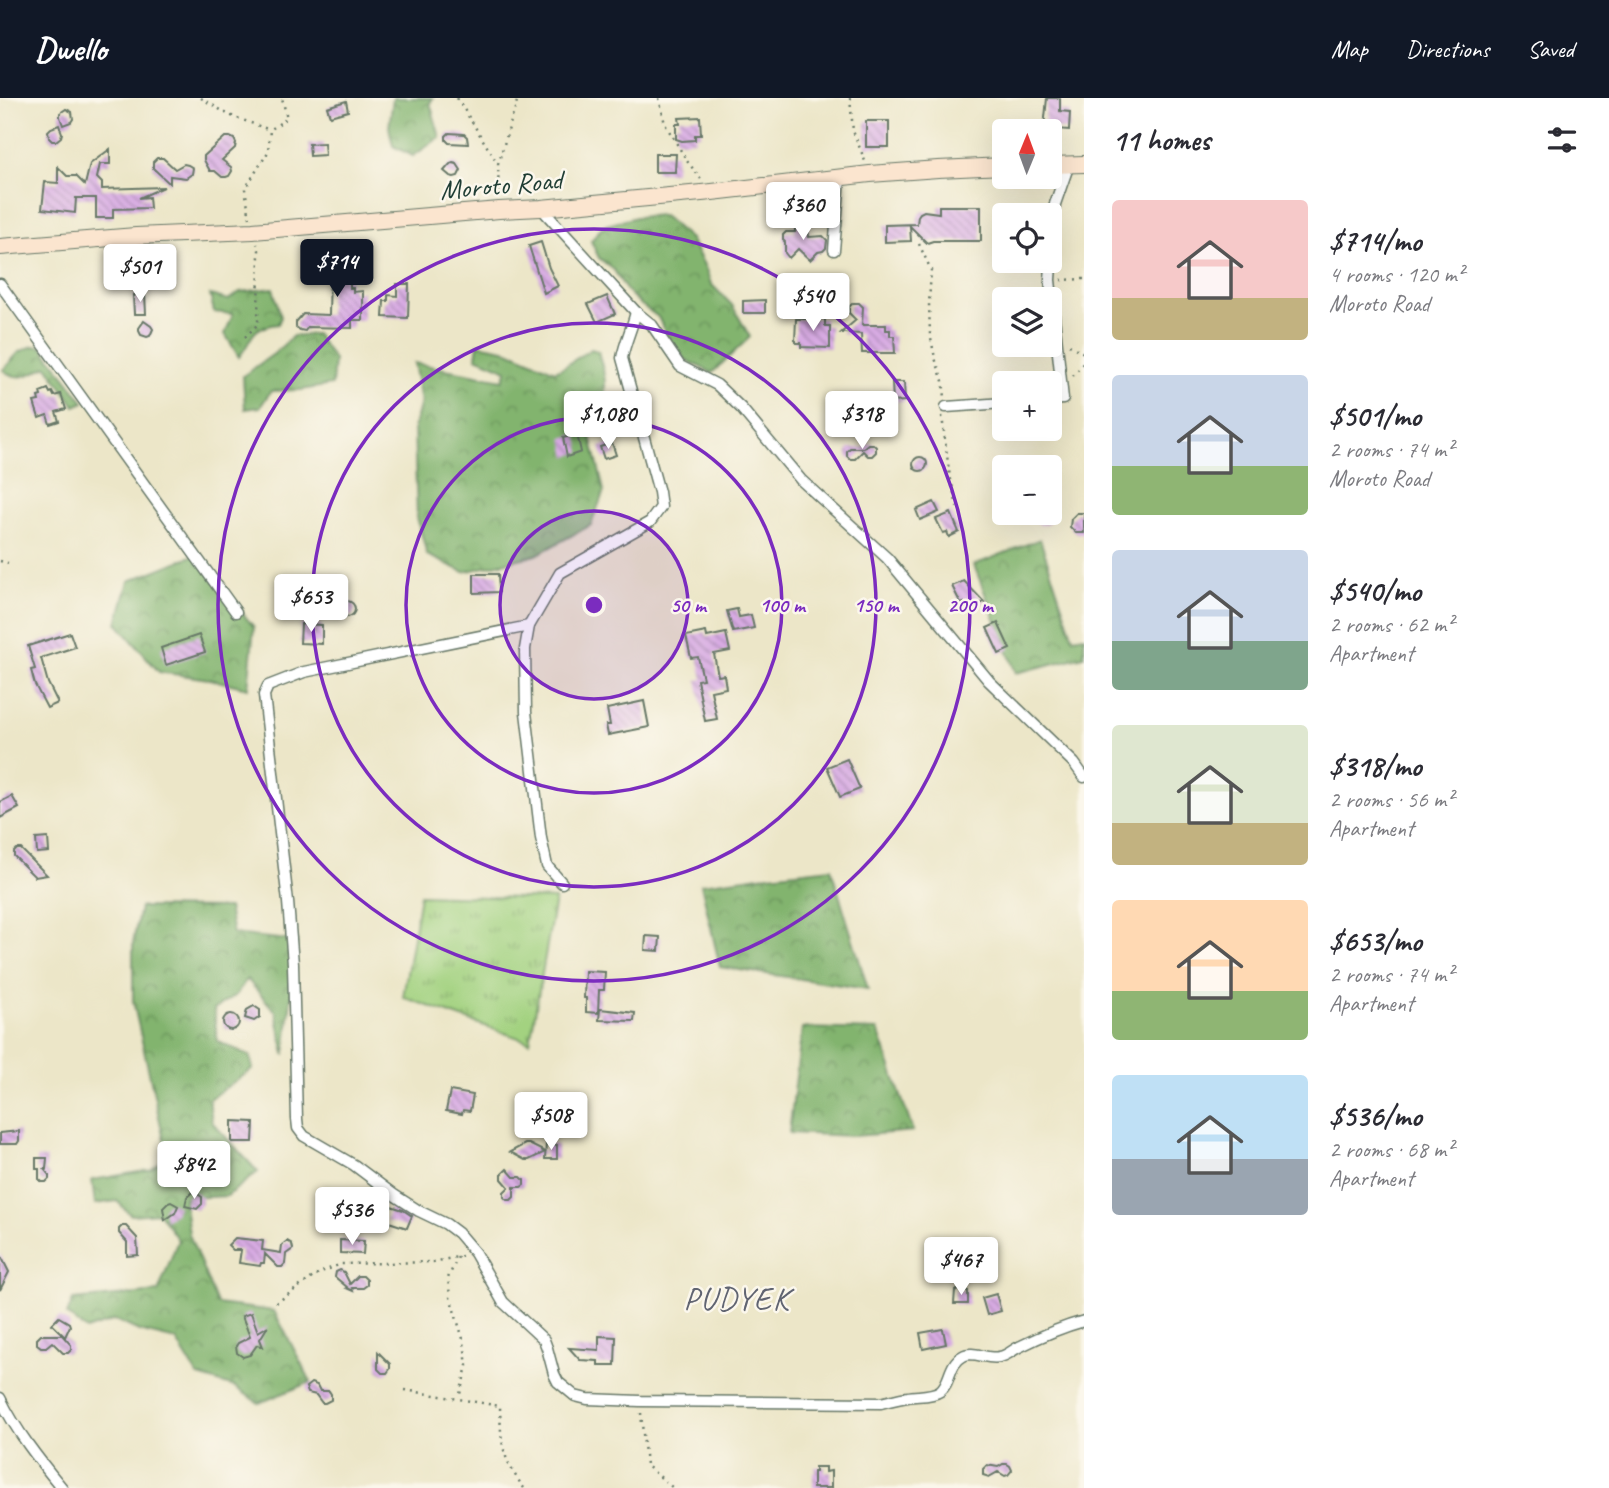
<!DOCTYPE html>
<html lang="en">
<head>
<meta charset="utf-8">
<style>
  :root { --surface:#fff; --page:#f7f7f7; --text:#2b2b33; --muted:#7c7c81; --accent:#111827 }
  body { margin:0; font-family:Caveat,sans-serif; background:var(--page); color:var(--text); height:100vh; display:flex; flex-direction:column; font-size:26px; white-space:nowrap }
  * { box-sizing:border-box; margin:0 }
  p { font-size:23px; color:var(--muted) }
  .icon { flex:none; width:38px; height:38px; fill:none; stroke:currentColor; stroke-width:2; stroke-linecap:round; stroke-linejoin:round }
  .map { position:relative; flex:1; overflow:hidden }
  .drawer { display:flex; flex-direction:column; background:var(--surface); width:525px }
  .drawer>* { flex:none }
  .needle { width:46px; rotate:1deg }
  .controls { position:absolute; left:992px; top:21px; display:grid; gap:14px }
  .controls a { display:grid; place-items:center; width:70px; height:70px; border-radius:7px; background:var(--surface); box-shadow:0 7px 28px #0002; font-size:35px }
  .price { position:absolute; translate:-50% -60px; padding:0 16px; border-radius:7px; background:#fff; color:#222; font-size:23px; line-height:46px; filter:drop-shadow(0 2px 4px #0008) }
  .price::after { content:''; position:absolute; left:50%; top:42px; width:21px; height:16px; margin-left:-10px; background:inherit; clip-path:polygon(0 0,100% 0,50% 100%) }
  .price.on { background:var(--accent); color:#fff }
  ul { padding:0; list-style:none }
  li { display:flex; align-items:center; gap:21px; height:175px; padding:0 28px }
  li span { display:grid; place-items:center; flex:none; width:196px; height:140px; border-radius:7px; color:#555 }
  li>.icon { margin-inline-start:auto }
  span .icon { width:84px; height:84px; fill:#fffc; stroke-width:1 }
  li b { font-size:30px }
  h2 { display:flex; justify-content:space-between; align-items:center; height:84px; padding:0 28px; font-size:30px }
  header { display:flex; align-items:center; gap:42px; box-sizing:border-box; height:98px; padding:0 35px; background:var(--accent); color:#fff }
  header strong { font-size:33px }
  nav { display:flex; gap:38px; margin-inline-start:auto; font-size:24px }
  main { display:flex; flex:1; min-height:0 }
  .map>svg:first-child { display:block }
</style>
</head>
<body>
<header>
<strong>Dwello</strong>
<nav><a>Map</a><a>Directions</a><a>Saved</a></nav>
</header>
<main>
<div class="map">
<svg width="1084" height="1390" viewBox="0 0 1084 1390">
  <defs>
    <pattern id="grass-tufts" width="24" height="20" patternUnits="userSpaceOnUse" patternTransform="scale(1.75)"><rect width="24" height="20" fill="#a3d280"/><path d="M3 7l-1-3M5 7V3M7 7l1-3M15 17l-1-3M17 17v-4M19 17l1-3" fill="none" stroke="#84ac6a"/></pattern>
    <pattern id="forest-crowns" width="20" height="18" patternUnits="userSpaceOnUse" patternTransform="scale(1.75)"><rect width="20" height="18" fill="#82b46e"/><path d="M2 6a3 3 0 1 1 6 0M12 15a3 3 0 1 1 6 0" fill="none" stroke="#6a945b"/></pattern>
    <pattern id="building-back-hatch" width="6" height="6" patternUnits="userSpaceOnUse" patternTransform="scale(1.75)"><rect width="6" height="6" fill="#d8abe3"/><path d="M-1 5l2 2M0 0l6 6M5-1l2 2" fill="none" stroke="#af8cb9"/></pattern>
  </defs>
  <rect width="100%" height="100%" fill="#fbf7ec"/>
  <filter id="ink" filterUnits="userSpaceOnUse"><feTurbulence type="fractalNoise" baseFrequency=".0143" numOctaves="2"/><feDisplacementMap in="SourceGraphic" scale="14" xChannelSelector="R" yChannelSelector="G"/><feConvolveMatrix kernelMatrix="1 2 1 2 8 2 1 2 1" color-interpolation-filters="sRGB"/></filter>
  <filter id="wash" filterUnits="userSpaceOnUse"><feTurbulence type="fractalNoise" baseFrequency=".00686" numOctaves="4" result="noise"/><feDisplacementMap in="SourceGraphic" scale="28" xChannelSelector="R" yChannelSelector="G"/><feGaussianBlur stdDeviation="1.57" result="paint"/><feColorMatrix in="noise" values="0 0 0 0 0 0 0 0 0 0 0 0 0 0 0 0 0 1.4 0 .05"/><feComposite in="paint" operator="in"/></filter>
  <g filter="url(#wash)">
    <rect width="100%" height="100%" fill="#ece6c8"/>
    <path fill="url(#grass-tufts)" stroke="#61885a" stroke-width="2" d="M420,797L555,801L530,944L403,899Z"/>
    <g fill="url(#forest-crowns)" stroke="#507851" stroke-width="2">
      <path d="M393,0H433L430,5L440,39L413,58L393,48L389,29Z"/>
      <path d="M662,117L690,141L705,169L711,186L732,207L750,239L712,275L686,262L667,238L658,219L640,206L626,192L614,172L599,160L591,143L603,128L636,119Z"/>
      <path d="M273,190L281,219L278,226C247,230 256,239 239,259L225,236L233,216L214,214L210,197L228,202L240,194Z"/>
      <path d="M316,236L334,262L332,287L301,292L271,293L260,309L245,311L243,278L275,255L293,238Z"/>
      <path d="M478,246L504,251L555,273C568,268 579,258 591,251L598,253C604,276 609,286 601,310L611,315L589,330L604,393L591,427L536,457L464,474L427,457L417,419L414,330L421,304L414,265L503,282L507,272L476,259Z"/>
      <path d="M33,248L42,249L84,304L75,308L47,268C31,276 19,285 3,272L19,254Z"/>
      <path d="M1040,441L1073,540L1084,538V558L1016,575L974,467Z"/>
      <path d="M194,457L254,529L248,590L209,581L159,574L117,525L129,483Z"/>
      <path d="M831,770L868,891L720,869L701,786L760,778Z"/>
      <path d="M140,809L228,810L233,836L297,843L285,957L276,914L247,881L236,897L214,911L217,943L250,958L253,971L209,1001L212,1024L258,1074L227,1098L184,1100L189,1136L217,1206L274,1213L311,1284L259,1305L235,1289L198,1278L176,1242L139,1233L115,1222L86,1232L67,1217L73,1202L158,1194L178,1142L159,1115L131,1117L117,1103L95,1106L92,1082L150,1072L168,1059L133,903V845Z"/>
      <path d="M802,930L878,932L913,1033L854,1038L789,1035Z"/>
    </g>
    <g id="blocks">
      <g fill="url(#building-back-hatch)">
        <path d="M1047,0H1060V13L1070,14L1069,32L1044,30Z"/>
        <path d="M346,3L348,13L330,18L327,9Z"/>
        <path d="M66,11L72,14L73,21L71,24L63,27L60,19V15Z"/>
        <path d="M700,19L701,37H695V42L682,43L676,41V26H680L679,20Z"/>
        <rect x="866" y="23" width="23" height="26"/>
        <path d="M59,27L62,35L61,39L56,43H52L49,40L48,33L51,30Z"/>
        <path d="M449,35L464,36L467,39L468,46L449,45L446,42V38Z"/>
        <path d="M225,39H230L234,41L236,45L235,50L222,62L231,69L232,73L229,78L226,79H222L215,73H210L204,62V58Z"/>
        <path d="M324,45L325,57L310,58L309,46Z"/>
        <path d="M110,51V66H100L97,80L102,85V91L164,89L139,100L149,99L150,110L113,111V120H96V100H76L75,115L42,111L45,84L58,85V69L67,78H76L85,87L90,66Z"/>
        <path d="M655,56H676L675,74H655Z"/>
        <path d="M157,60H163L175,71L184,66L188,67L193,70L192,76L186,80L170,78V86L153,70V64Z"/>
        <path d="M453,65L457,66L461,72L458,78L454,79L450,78L444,73L450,66Z"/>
        <path d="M939,108H981V143H933L927,145L910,128L911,143L885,144V127L917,126L918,118L920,115L924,113L939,115Z"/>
        <path d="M807,125L809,139L823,138L827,142L826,150L823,153L818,154L810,162L798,151L789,160L785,155V144L783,142V137L786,134H795V126Z"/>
        <path d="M541,144L549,170L558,188L544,195L529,148Z"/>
        <path d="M319,160L350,161V190H353V194L363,193V222H352V230L308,229L305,233L300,232L296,229V224L303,216L329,217L330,176H319Z"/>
        <path d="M397,186H409L408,220L383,219L384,203H388V197L397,198Z"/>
        <path d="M145,196L146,216H134L133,197Z"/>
        <path d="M607,198L615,216L597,224L588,206Z"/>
        <path d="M765,202V215H743V203Z"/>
        <path d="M853,205H859L863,209L862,227H886V232H890V238H894L895,255H862L861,236L841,235L856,222L849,215V209Z"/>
        <path d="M796,221H825V228H830V250L801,249V245H796V243H795Z"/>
        <path d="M144,223L151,228L153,231L150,238L147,239L141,237L139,233V230Z"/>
        <path d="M892,284H904L905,303L893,304Z"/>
        <path d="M48,291L50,295L52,294L54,298L61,296L66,311L56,314L59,323L50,326L47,317L39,320L34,304L39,303L38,299L41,298L40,294Z"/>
        <path d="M577,336L581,354L567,359L563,340Z"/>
        <path d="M612,345L616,357L604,361L600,349Z"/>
        <path d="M868,346H873L876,349V354L872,358H868L863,353L855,361H850L847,358V353L850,350H863Z"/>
        <circle cx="920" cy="366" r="7"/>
        <path d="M934,404L939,414L920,422L916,412Z"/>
        <path d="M951,415L959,434L949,439L947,434L943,435L936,421Z"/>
        <path d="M1035,415H1051V422L1046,427H1040L1035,422Z"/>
        <path d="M1077,415H1084V435H1076L1070,429L1071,421Z"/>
        <path d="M474,476H498L499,494L474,495Z"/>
        <path d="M297,480H306L307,498H297Z"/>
        <path d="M964,483L984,504L967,512L964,505L961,506L952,488Z"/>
        <circle cx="347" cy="511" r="8"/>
        <path d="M737,511L739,519L751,517L754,530L733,534L727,513Z"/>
        <path d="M998,525L1010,551L999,556L987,530Z"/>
        <path d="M301,526L322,527V546L300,545Z"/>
        <path d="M706,534L707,539L726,535L730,553L714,556L718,578L724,577L726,590L711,593L717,621L705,623L697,582L703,581L698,559L691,560L686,538Z"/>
        <path d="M70,535L75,549L41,560L48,585L58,605L47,610L35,587L31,572L35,571L28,548Z"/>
        <path d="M199,537L205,554L166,567L161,550Z"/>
        <path d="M644,603L649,629L608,637L606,627H610L607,611Z"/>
        <path d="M847,661L860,691L840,699L827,669Z"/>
        <path d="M12,698L19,710L0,720V704Z"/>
        <path d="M48,740L49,754L37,755L36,741Z"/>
        <path d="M17,751H21L47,777L35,779L14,758V754Z"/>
        <path d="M646,838L660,839L659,853L645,852Z"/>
        <path d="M585,873L605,874L604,892H599L598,915L586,914V900H584Z"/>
        <path d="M254,908L260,912V919L254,923L245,920L247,912Z"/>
        <path d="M600,911L635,915L634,923L599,922Z"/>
        <circle cx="231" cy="924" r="8"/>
        <path d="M450,993L473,997L470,1013L463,1012L462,1016L446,1013Z"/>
        <path d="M232,1023L254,1024L253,1044H232Z"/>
        <path d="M19,1033V1043L17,1046H0V1035Z"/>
        <path d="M525,1046H529L545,1054L529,1062H525L510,1054Z"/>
        <path d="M546,1046L557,1047V1061H545Z"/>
        <path d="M36,1060H47L46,1071H44L49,1077V1081L46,1084H42L39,1081V1071H36Z"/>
        <path d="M507,1071L514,1079H521L524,1082V1087L521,1089H514V1099L511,1102H507L504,1099V1094L509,1089L502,1081V1076Z"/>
        <path d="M192,1094L196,1095L202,1099V1106L197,1111L185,1108L187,1099Z"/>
        <path d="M171,1104L178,1108L175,1115L165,1122L163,1110L168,1105Z"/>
        <path d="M391,1108L403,1112L412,1118L407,1130L386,1123Z"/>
        <path d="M122,1128H126L137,1140L138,1157L127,1158V1144L119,1135V1131Z"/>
        <path d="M235,1140L263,1143L262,1152L281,1155L282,1147L287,1143L292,1146L293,1151L286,1156L285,1166L282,1169H278L265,1156L264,1165H261L260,1168L239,1165L241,1152H233L228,1147Z"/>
        <path d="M340,1142L364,1143L363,1156L340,1155Z"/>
        <path d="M0,1156L9,1174L0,1192Z"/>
        <path d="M340,1172L344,1174L350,1186L358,1178H363L367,1182V1187L363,1190H352L353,1193L346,1190L347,1189L335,1179L336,1174Z"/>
        <path d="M955,1192L968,1193V1206H954Z"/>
        <path d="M996,1196L1001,1213L987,1217L982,1200Z"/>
        <path d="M251,1215L258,1234L268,1228L260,1241L263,1249L257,1247L250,1257L243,1259L237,1255L236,1248L238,1245L250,1239L242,1218Z"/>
        <path d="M59,1219L69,1225L70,1228L65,1239L52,1226Z"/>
        <path d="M943,1231L946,1246L923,1251L920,1235Z"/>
        <path d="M41,1237H62L71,1247V1252L68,1255H63L52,1244L46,1249H41L37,1246V1241Z"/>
        <path d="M599,1238L616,1239L615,1267H598V1263L580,1262L569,1250L599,1252Z"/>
        <path d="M378,1254L390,1266V1271L387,1275H382L378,1271Z"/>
        <path d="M311,1285L317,1287L320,1293H329L331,1296V1302L325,1305H322L316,1297L308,1295L306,1289Z"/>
        <path d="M1003,1366H1007L1010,1368L1012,1372L1008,1377L1005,1378L998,1374L989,1379L983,1377V1371L987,1367L998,1369Z"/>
        <path d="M815,1369H825V1374L831,1373V1390H813V1374H815Z"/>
      </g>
    </g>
  </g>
  <g filter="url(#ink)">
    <use href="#blocks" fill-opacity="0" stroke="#677868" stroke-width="2"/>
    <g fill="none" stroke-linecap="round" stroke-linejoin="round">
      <defs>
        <g id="minor">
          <path d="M541,110L636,214L652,227L680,268L717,287L741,310L801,382L887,460L989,583L1074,665L1084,679"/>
          <path d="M834,152L840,80"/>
          <path d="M0,186L236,514"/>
          <path d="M1050,302L1063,301L1050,182L1055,106L1069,66"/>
          <path d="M946,309L1004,305"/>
          <path d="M529,528L304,574L268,588L264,597L288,804L293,866L297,1021L298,1030L304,1038L354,1067L394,1097L419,1113L446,1126L458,1135L475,1155L503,1204L544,1242L547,1250L554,1276L558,1284L575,1298L587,1301L640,1303L881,1305C890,1303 899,1300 908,1299C917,1297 931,1299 940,1293C951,1285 948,1266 963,1258C972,1252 988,1262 999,1259C1007,1258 1012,1252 1019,1249C1039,1239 1062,1229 1084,1223"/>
          <path d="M562,785L547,768L541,740L526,614L525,551L529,528L560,475L650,424L661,409L659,394L622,260C625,244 632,230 636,214"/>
          <path d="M0,1300C16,1333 39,1362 62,1390"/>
        </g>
        <g id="secondary">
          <path d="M1050,67L1084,66"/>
          <path d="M0,149L136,138L253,133L499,112L541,110L712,94L870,76L938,71L1004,68"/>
        </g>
      </defs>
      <use href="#minor" stroke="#677868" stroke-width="13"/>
      <use href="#secondary" stroke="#677868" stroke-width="18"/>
      <g stroke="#677868" stroke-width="2.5" stroke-dasharray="2 5" stroke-linecap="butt">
        <path d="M201,0L229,17L270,32"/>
        <path d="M457,0L498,66L499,100"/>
        <path d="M659,0L665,26L687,63L701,81"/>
        <path d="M850,0L853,33L865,63"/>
        <path d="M498,66L518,0"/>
        <path d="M250,120L245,91L268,54L270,32L287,20L282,0"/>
        <path d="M919,146L931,172L929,206L930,236L935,260L943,283L945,299"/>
        <path d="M1061,182L1084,181"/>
        <path d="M245,239L258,226L259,152L257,146"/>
        <path d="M1069,247L1084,255"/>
        <path d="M1073,278L1084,264"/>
        <path d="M942,318L949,373L958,413"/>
        <path d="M0,463L8,465"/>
        <path d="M458,1159L448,1180L450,1199L464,1244L467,1268L459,1300"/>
        <path d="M276,1205L319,1175L341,1166L433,1164L462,1158"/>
        <path d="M405,1292L500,1308C501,1345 501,1359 524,1390"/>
        <path d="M641,1315L646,1367L673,1390"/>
      </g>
      <use href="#minor" stroke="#fff" stroke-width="10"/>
      <use href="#secondary" stroke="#fbe5cf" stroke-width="16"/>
    </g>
  </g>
  <circle cx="594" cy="507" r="94" fill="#7b2cbf" fill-opacity=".12"/>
  <g fill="none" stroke="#7b2cbf" stroke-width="3.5">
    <circle cx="594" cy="507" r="94"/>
    <circle cx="594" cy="507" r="188"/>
    <circle cx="594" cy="507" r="282"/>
    <circle cx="594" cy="507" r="376"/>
  </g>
  <g text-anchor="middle" stroke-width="5" stroke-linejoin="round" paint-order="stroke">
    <g font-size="28" fill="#1f3d34" stroke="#fbf7ec">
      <text transform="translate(501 86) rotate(-5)" y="10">Moroto Road</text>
    </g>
    <g font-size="32" letter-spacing="2" fill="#606471" stroke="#fbf7ec">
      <text x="737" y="1211">PUDYEK</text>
    </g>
  </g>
  <circle cx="594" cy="507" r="10" fill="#7b2cbf" stroke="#fbf7ec" stroke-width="3.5"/>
  <g font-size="21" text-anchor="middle" font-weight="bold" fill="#7b2cbf" stroke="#fbf7ec" stroke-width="5" stroke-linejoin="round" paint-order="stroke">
    <text x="688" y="514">50 m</text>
    <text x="782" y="514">100 m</text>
    <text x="876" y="514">150 m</text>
    <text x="970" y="514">200 m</text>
  </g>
</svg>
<div class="controls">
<a><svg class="needle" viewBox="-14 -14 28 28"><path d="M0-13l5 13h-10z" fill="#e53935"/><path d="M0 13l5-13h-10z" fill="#7c7c81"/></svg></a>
<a><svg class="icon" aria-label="locate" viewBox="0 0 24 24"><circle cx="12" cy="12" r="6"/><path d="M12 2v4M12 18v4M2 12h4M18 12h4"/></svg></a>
<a><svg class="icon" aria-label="layers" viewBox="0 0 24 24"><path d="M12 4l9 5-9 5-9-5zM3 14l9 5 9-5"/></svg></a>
<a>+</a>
<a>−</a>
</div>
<b class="price" style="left:803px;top:144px">$360</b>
<b class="price on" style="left:337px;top:201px">$714</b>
<b class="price" style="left:140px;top:206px">$501</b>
<b class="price" style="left:813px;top:235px">$540</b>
<b class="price" style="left:608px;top:353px">$1,080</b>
<b class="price" style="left:862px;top:353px">$318</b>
<b class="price" style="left:311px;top:536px">$653</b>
<b class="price" style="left:551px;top:1054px">$508</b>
<b class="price" style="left:194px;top:1103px">$842</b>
<b class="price" style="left:352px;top:1149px">$536</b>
<b class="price" style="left:961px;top:1199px">$467</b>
</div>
<section class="drawer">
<h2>11 homes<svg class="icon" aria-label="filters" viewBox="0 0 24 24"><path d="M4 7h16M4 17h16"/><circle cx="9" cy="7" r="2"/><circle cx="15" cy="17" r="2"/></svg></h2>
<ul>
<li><span style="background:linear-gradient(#f6c9c9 70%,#c2b280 0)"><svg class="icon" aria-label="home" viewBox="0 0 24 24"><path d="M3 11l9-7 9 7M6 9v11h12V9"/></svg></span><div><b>$714/mo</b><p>4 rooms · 120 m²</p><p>Moroto Road</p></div></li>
<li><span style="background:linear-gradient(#c9d6e8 65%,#8fb573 0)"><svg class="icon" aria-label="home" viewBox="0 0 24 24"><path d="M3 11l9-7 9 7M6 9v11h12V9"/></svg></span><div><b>$501/mo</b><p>2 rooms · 74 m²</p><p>Moroto Road</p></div></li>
<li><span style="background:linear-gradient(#c9d6e8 65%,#7fa58c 0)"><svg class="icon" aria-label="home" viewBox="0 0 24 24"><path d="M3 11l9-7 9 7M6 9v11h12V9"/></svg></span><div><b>$540/mo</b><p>2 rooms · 62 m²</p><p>Apartment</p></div></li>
<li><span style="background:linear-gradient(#dfe7d0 70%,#c2b280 0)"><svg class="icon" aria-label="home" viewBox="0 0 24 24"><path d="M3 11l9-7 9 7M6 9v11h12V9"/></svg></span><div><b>$318/mo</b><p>2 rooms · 56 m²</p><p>Apartment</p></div></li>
<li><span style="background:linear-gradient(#ffd9b3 65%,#8fb573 0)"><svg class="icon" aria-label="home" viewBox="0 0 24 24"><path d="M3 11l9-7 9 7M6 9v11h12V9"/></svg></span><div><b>$653/mo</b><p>2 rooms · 74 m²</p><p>Apartment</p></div></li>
<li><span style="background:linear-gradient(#bfe0f5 60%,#9aa5b1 0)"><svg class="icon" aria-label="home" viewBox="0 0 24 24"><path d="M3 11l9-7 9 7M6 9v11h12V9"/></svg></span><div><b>$536/mo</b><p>2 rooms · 68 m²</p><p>Apartment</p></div></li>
</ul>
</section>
</main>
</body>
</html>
